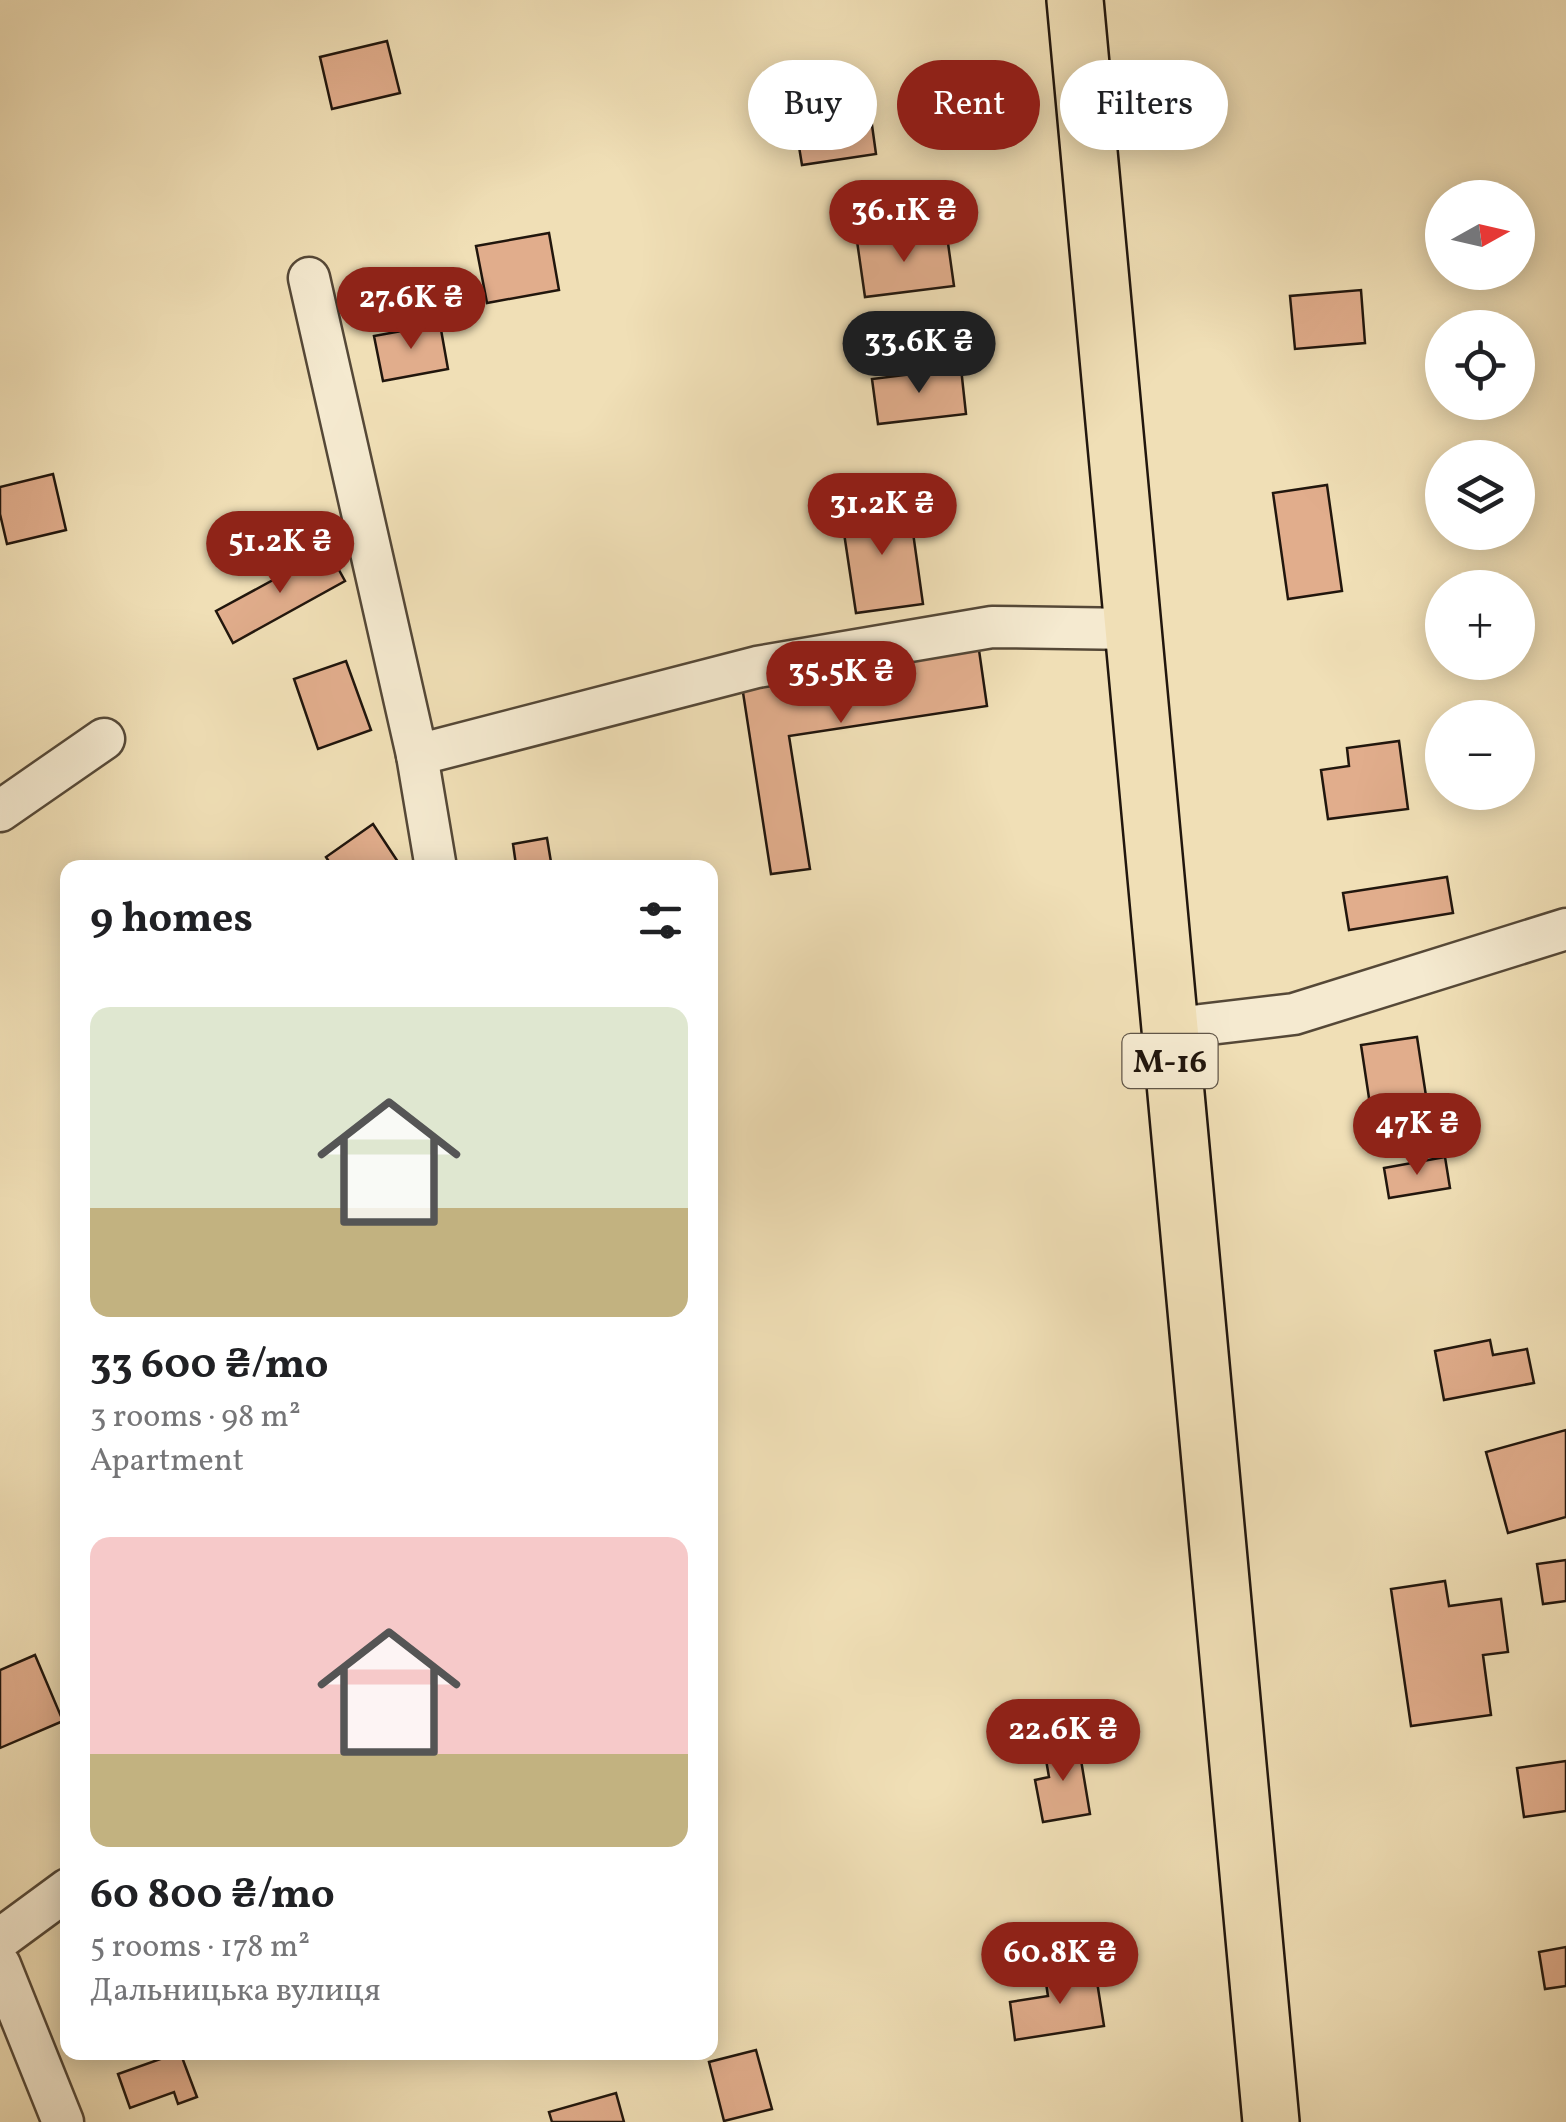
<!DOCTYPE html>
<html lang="en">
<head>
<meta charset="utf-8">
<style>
  :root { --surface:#fff; --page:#f2f2f2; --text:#202124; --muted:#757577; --accent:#8f2418 }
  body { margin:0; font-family:Vollkorn,serif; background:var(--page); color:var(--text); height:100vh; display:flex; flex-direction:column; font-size:38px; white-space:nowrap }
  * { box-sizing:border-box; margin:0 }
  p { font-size:32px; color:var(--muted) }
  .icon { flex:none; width:55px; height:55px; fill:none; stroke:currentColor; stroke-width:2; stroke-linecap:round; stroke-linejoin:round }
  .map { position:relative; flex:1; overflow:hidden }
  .drawer { position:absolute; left:60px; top:860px; width:658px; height:1200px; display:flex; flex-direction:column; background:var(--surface); border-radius:20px; box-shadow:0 5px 25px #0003 }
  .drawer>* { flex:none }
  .guide { position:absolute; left:748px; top:60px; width:668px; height:90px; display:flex; gap:20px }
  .needle { width:65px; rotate:82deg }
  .buttons { position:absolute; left:1425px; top:180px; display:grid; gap:20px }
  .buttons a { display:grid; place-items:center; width:110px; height:110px; border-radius:50%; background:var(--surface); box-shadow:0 5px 25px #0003; font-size:50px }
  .price { position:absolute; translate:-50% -85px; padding:0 22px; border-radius:35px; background:var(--accent); color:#fff; font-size:32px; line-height:65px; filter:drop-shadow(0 2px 5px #0008) }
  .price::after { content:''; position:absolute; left:50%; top:60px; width:30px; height:22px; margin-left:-15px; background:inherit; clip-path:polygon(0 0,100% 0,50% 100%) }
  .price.current { background:#222; color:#fff }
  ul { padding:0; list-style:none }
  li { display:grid; align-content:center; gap:20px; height:530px; padding:0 30px }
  li span { display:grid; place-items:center; height:310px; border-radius:20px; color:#555 }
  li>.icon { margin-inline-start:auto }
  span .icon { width:180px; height:180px; fill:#fffc; stroke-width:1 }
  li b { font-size:42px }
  h2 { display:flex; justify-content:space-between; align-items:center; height:120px; padding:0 30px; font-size:42px }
  .pill { padding:0 35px; border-radius:45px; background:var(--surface); box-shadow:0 5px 25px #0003; font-size:35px; line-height:90px }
  .pill.current { background:var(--accent); color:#fff }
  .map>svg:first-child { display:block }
</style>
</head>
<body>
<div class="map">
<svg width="1566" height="2122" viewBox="0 0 1566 2122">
  <rect width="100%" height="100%" fill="#f0dfb6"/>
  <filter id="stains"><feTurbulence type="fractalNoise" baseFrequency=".002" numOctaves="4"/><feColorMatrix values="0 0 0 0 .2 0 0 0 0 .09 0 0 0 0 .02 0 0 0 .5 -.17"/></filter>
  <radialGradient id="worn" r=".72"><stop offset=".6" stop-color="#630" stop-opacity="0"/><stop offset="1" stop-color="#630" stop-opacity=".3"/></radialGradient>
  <g fill="#e1ad8c" stroke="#21160d" stroke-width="2.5">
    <path d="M387,41L400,93L332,109L320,57Z"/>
    <path d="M850,101L853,120L871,118L876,154L802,165L793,110Z"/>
    <path d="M549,233L559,290L487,303L476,246Z"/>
    <path d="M904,235L905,242L947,236L954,286L865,297L857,241Z"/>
    <path d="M1361,290L1365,343L1295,349L1290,296Z"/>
    <path d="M440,324L448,369L383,381L374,336Z"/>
    <path d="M961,368L966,414L878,424L872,379Z"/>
    <path d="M53,474L66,530L7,544L0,514V487Z"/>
    <path d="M1327,485L1342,591L1288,599L1273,493Z"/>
    <path d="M909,504L923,604L856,613L841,513Z"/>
    <path d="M328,550L345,581L233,643L216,611Z"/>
    <path d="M979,650L987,706L789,736L810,869L771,874L742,686Z"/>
    <path d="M346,661L371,730L318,749L294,679Z"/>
    <path d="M1399,741L1408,809L1328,819L1321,770L1349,766L1347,748Z"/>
    <path d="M373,824L402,868H333L326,857Z"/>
    <path d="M547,838L552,868H502L516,865L513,844Z"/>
    <path d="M1447,877L1453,913L1349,930L1343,893Z"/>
    <path d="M1417,1037L1428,1109L1372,1118L1361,1045Z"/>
    <path d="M1445,1157L1450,1188L1389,1198L1384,1168Z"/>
    <path d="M1490,1340L1493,1355L1527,1349L1534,1383L1444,1400L1435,1351Z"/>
    <path d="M1566,1430V1517L1508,1533L1486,1452Z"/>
    <path d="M1566,1560V1601L1543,1604L1537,1564Z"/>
    <path d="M1445,1581L1449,1606L1501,1599L1508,1652L1483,1655L1491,1715L1411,1726L1391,1589Z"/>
    <path d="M35,1655L63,1721L0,1748V1670Z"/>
    <path d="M1078,1742L1090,1814L1043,1822L1035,1780L1049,1777L1044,1748Z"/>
    <path d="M1566,1761V1811L1524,1817L1517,1768Z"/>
    <path d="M1566,1947V1986L1545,1989L1539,1952Z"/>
    <path d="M1095,1969L1104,2026L1015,2040L1010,2002L1048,1996L1045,1977Z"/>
    <path d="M756,2050L772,2109L724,2121L709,2062Z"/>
    <path d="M180,2052L197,2097L178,2104L174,2092L130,2108L118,2074Z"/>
    <path d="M616,2093L624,2122H552L549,2112Z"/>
  </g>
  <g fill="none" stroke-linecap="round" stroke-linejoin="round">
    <defs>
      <g id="minor">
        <path d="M309,278L417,755L436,868"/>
        <path d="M417,755L757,667L992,627L1134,629"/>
        <path d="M0,811L104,739"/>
        <path d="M1167,1029L1294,1014L1566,929"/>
        <path d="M0,1939L68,1889"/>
        <path d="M0,1965L63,2122"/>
      </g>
      <path id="trunk" d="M1075,0C1142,707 1201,1415 1271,2122"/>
    </defs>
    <use href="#minor" stroke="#554837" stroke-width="45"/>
    <use href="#trunk" stroke="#21160d" stroke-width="60"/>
    <use href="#minor" stroke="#f5ead0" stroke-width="40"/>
    <use href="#trunk" stroke="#f0dfb6" stroke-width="55"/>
  </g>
  <g text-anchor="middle" stroke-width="8" stroke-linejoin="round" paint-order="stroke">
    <rect fill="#f5ead0" stroke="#615648" stroke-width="2.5" x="1122.5" y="1034" width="95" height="54" rx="8"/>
    <g font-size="32" font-weight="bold" fill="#21160d">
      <text x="1170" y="1072">М-16</text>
    </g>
  </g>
  <rect width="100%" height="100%" filter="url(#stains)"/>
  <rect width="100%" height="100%" fill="url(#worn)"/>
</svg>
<div class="buttons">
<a><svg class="needle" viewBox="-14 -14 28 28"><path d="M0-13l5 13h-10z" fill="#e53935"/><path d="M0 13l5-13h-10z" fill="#757577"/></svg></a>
<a><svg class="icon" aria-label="locate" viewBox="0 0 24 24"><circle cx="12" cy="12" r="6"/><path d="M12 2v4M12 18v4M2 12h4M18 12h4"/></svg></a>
<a><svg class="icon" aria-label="layers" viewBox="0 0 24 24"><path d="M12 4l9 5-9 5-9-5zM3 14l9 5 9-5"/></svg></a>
<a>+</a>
<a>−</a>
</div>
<b class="price" style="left:904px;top:265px">36.1K ₴</b>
<b class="price" style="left:411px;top:352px">27.6K ₴</b>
<b class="price current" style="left:919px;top:396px">33.6K ₴</b>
<b class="price" style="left:882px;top:558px">31.2K ₴</b>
<b class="price" style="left:280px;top:596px">51.2K ₴</b>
<b class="price" style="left:841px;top:726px">35.5K ₴</b>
<b class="price" style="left:1417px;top:1178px">47K ₴</b>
<b class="price" style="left:1063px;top:1784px">22.6K ₴</b>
<b class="price" style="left:1060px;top:2007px">60.8K ₴</b>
<div class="guide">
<a class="pill">Buy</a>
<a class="pill current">Rent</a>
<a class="pill">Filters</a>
</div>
<section class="drawer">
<h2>9 homes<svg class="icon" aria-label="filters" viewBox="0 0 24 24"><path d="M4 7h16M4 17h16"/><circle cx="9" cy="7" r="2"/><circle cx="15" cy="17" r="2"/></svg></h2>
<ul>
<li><span style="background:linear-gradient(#dfe7d0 65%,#c2b280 0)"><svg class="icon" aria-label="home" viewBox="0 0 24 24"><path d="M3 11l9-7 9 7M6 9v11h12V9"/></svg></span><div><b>33 600 ₴/mo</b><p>3 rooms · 98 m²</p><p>Apartment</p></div></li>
<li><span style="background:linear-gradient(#f6c9c9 70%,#c2b280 0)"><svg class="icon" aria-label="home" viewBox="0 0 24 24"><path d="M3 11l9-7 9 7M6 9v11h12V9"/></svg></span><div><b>60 800 ₴/mo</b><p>5 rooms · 178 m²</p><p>Дальницька вулиця</p></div></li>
</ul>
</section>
</div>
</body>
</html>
